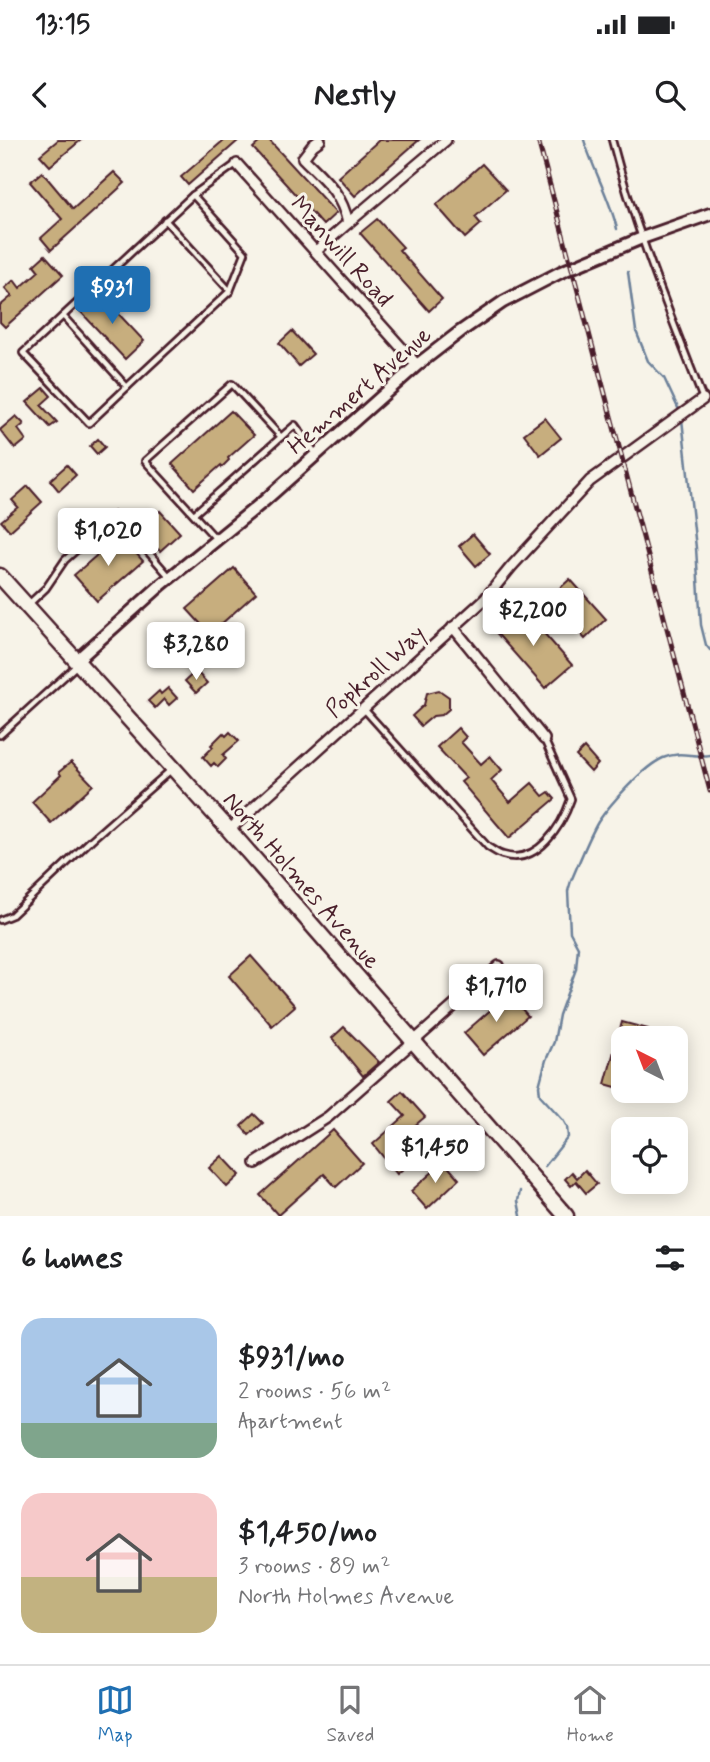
<!DOCTYPE html>
<html lang="en">
<head>
<meta charset="utf-8">
<style>
  :root { --surface:#fff; --page:#f6f6f6; --text:#202124; --muted:#757577; --line:#e0e0e0; --accent:#1f6fb2 }
  body { margin:0; font-family:Mynerve,sans-serif; background:var(--page); color:var(--text); height:100vh; display:flex; flex-direction:column; font-size:26px; white-space:nowrap }
  * { box-sizing:border-box; margin:0 }
  p { font-size:23px; color:var(--muted) }
  .icon { flex:none; width:38px; height:38px; fill:none; stroke:currentColor; stroke-width:2; stroke-linecap:round; stroke-linejoin:round }
  .map { position:relative; height:1076px; overflow:hidden }
  .panel { display:flex; flex-direction:column; background:var(--surface); flex:1 }
  .panel>* { flex:none }
  .needle { width:46px; rotate:318deg }
  .fabs { position:absolute; left:611px; top:886px; display:grid; gap:14px }
  .fabs a { display:grid; place-items:center; width:77px; height:77px; border-radius:14px; background:var(--surface); box-shadow:0 4px 18px #0003; font-size:35px }
  .price { position:absolute; translate:-50% -60px; padding:0 16px; border-radius:7px; background:#fff; color:#222; font-size:23px; line-height:46px; filter:drop-shadow(0 2px 4px #0008) }
  .price::after { content:''; position:absolute; left:50%; top:42px; width:21px; height:16px; margin-left:-10px; background:inherit; clip-path:polygon(0 0,100% 0,50% 100%) }
  .price.on { background:var(--accent); color:#fff }
  ul { padding:0; list-style:none }
  li { display:flex; align-items:center; gap:21px; height:175px; padding:0 21px }
  li span { display:grid; place-items:center; flex:none; width:196px; height:140px; border-radius:21px; color:#555 }
  li>.icon { margin-inline-start:auto }
  span .icon { width:84px; height:84px; fill:#fffc; stroke-width:1 }
  li b { font-size:30px }
  h2 { display:flex; justify-content:space-between; align-items:center; height:84px; padding:0 21px; font-size:30px }
  .status { display:flex; justify-content:space-between; align-items:center; height:49px; padding:0 35px; background:var(--surface); direction:ltr }
  .status svg { height:19px; fill:currentColor }
  header { display:flex; justify-content:space-between; align-items:center; height:91px; padding:0 21px; background:var(--surface); font-size:32px; font-weight:700 }
  .menu { display:flex; justify-content:space-around; align-items:center; height:98px; border-top:2px solid var(--line); background:var(--surface); font-size:19px; color:var(--muted) }
  .menu a { display:grid; justify-items:center; gap:4px }
  .menu .on { color:var(--accent) }
  .map>svg:first-child { display:block }
</style>
</head>
<body>
<div class="status"><b>13:15</b><svg viewBox="0 0 49 12"><path d="M0 12V9h3v3zM5 12V6h3v6zM10 12V3h3v9zM15 12V0h3v12zM26 1h20v11H26zM47 4h2v5h-2z"/></svg></div>
<header><svg class="icon" aria-label="back" viewBox="0 0 24 24"><path d="M15 5l-7 7 7 7"/></svg>Nestly<svg class="icon" aria-label="search" viewBox="0 0 24 24"><circle cx="10" cy="10" r="6"/><path d="M15 15l6 6"/></svg></header>
<div class="map">
<svg width="710" height="1076" viewBox="0 0 710 1076">
  <rect width="100%" height="100%" fill="#f7f3e8"/>
  <filter id="ink" filterUnits="userSpaceOnUse"><feTurbulence type="fractalNoise" baseFrequency=".0143" numOctaves="2"/><feDisplacementMap in="SourceGraphic" scale="14" xChannelSelector="R" yChannelSelector="G"/><feConvolveMatrix kernelMatrix="1 2 1 2 8 2 1 2 1" color-interpolation-filters="sRGB"/></filter>
  <g filter="url(#ink)">
    <g fill="none" stroke-linecap="round" stroke-linejoin="round">
      <g stroke="#6c8099" stroke-width="2.5">
        <path d="M584,0C593,29 611,61 617,89"/>
        <path d="M628,132L636,191L648,221L664,238L678,268"/>
        <path d="M682,279L696,408L701,485L706,505L710,510"/>
        <path d="M545,1026L568,997L567,987L563,980L540,955L539,946L546,920L554,902L559,875L576,829L578,807L570,792L568,751L571,741C579,723 588,699 598,682C610,664 643,627 663,618C681,610 692,618 710,615"/>
        <path d="M520,1051L518,1061L521,1076"/>
      </g>
    </g>
    <g fill="#c7ae7e" stroke="#4a1f2b" stroke-width="2">
      <path d="M58,0H81L50,26L40,15Z"/>
      <path d="M224,0H239L188,45L181,37Z"/>
      <path d="M262,0H269L336,73L323,85L253,8Z"/>
      <path d="M379,0H419L355,56L338,37Z"/>
      <path d="M482,24L506,50L475,77L481,84L465,98L436,65Z"/>
      <path d="M42,32L73,69L114,32L125,43L51,110L41,98L62,79L30,42Z"/>
      <path d="M377,79L403,107L399,110L442,159L429,171L360,93Z"/>
      <path d="M45,115L63,135L5,187L0,182V166L12,156L5,148L14,140L20,148L39,131L34,125Z"/>
      <path d="M99,153L144,201L125,219L80,171Z"/>
      <path d="M292,191L313,214L299,226L279,203Z"/>
      <path d="M44,248L51,256L41,265L57,282L50,287L27,262Z"/>
      <path d="M231,271L254,295L228,318L229,320L222,327L221,325L194,349L172,324Z"/>
      <path d="M16,276L24,284L18,289L26,300L15,309L0,290Z"/>
      <path d="M545,278L561,298L540,315L524,294Z"/>
      <path d="M98,299L105,307L97,314L90,306Z"/>
      <path d="M67,325L76,335L59,351L50,340Z"/>
      <path d="M28,346L42,362L10,391L1,381L18,367L12,360Z"/>
      <path d="M160,371L180,393L160,411L140,390Z"/>
      <path d="M473,394L490,414L476,426L459,406Z"/>
      <path d="M120,395L143,421L97,461L74,435Z"/>
      <path d="M234,428L256,453L210,494L187,469Z"/>
      <path d="M570,439L606,479L585,499L549,458Z"/>
      <path d="M513,471L522,481L528,475L572,525L545,548L493,489Z"/>
      <path d="M196,531L207,543L196,553L185,541Z"/>
      <path d="M168,548L177,558L169,565L164,559L155,568L148,561L159,551L161,554Z"/>
      <path d="M439,550L449,557V569L442,575L433,576L421,586L412,576L424,565L427,553Z"/>
      <path d="M458,588L466,597L461,602L481,624L490,616L502,630L491,640L510,662L532,643L543,656L549,652L555,659L509,698L461,642L466,638L437,607Z"/>
      <path d="M230,592L239,601L223,615L226,619L218,627L214,623L211,626L203,617L213,607L211,605L223,593L226,596Z"/>
      <path d="M584,608L598,624L591,632L576,616Z"/>
      <path d="M71,622L93,645L51,683L32,662L61,635L59,632Z"/>
      <path d="M251,816L295,866L272,886L229,836Z"/>
      <path d="M509,854L528,876L483,915L464,893Z"/>
      <path d="M622,882L648,889L646,898H623V949L605,944Z"/>
      <path d="M344,887L379,922L363,936L332,898Z"/>
      <path d="M402,951L425,977L413,987L430,1006L397,1034L373,1004L405,976L391,961Z"/>
      <path d="M254,974L263,983L249,995L241,986Z"/>
      <path d="M333,990L362,1023L336,1047L324,1034L278,1075L260,1055Z"/>
      <path d="M222,1016L240,1035L227,1047L209,1028Z"/>
      <path d="M444,1022L459,1039L427,1069L411,1051Z"/>
      <path d="M585,1030L597,1044L586,1053L576,1041L571,1046L565,1039L572,1032L577,1038Z"/>
    </g>
    <g fill="none" stroke-linecap="round" stroke-linejoin="round">
      <defs>
        <g id="service">
          <path d="M612,0C635,89 670,174 703,259"/>
          <path d="M193,55L245,113L230,151"/>
          <path d="M63,176L127,247L230,151L165,80"/>
          <path d="M127,247L89,283L23,213L193,55L236,24"/>
          <path d="M281,297L295,285L316,314"/>
          <path d="M194,374L281,297L232,244L145,321L217,400"/>
          <path d="M30,463L46,448L65,420L116,375L169,436"/>
          <path d="M363,568L488,707C492,709 498,714 503,715C537,726 562,686 571,659L544,599"/>
          <path d="M0,595L77,525"/>
          <path d="M0,780L12,775L91,700L172,629"/>
        </g>
        <g id="minor">
          <path d="M237,24L417,225"/>
          <path d="M348,83L446,0"/>
          <path d="M316,111L348,83C341,52 325,40 303,18L313,5L320,0"/>
          <path d="M453,487L544,599"/>
          <path d="M229,690L485,459L511,427L590,341L703,259"/>
          <path d="M256,1023L328,977L499,826"/>
        </g>
        <path id="tertiary" d="M76,521L161,445L264,361L417,225L461,191L503,162L561,132L642,98L710,74"/>
        <path id="primary" d="M0,436L229,690L566,1076"/>
      </defs>
      <use href="#service" stroke="#4a1f2b" stroke-width="10"/>
      <use href="#minor" stroke="#4a1f2b" stroke-width="14"/>
      <use href="#tertiary" stroke="#4a1f2b" stroke-width="16"/>
      <use href="#primary" stroke="#4a1f2b" stroke-width="19"/>
      <use href="#service" stroke="#f7f3e8" stroke-width="4.5"/>
      <use href="#minor" stroke="#f7f3e8" stroke-width="9"/>
      <use href="#tertiary" stroke="#f7f3e8" stroke-width="10"/>
      <use href="#primary" stroke="#f7f3e8" stroke-width="14"/>
      <defs>
        <path id="rail" d="M538,0L710,651"/>
      </defs>
      <use href="#rail" stroke="#4a1f2b" stroke-width="5"/>
      <use href="#rail" stroke="#f7f3e8" stroke-width="2.5" stroke-dasharray="8" stroke-linecap="butt"/>
    </g>
  </g>
  <g text-anchor="middle" stroke-width="6" stroke-linejoin="round" paint-order="stroke">
    <g font-size="24" fill="#4a1f2b" stroke="#f7f3e8">
      <text transform="translate(342 111) rotate(48)" y="8">Manwill Road</text>
      <text transform="translate(359 250) rotate(-41)" y="8">Hemmert Avenue</text>
      <text transform="translate(375 531) rotate(-42)" y="8">Popkroll Way</text>
      <text transform="translate(302 740) rotate(49)" y="8">North Holmes Avenue</text>
    </g>
  </g>
</svg>
<div class="fabs">
<a><svg class="needle" viewBox="-14 -14 28 28"><path d="M0-13l5 13h-10z" fill="#e53935"/><path d="M0 13l5-13h-10z" fill="#757577"/></svg></a>
<a><svg class="icon" aria-label="locate" viewBox="0 0 24 24"><circle cx="12" cy="12" r="6"/><path d="M12 2v4M12 18v4M2 12h4M18 12h4"/></svg></a>
</div>
<b class="price on" style="left:112px;top:186px">$931</b>
<b class="price" style="left:108px;top:428px">$1,020</b>
<b class="price" style="left:533px;top:508px">$2,200</b>
<b class="price" style="left:196px;top:542px">$3,280</b>
<b class="price" style="left:496px;top:884px">$1,710</b>
<b class="price" style="left:435px;top:1045px">$1,450</b>
</div>
<section class="panel">
<h2>6 homes<svg class="icon" aria-label="filters" viewBox="0 0 24 24"><path d="M4 7h16M4 17h16"/><circle cx="9" cy="7" r="2"/><circle cx="15" cy="17" r="2"/></svg></h2>
<ul>
<li><span style="background:linear-gradient(#a9c7e8 75%,#7fa58c 0)"><svg class="icon" aria-label="home" viewBox="0 0 24 24"><path d="M3 11l9-7 9 7M6 9v11h12V9"/></svg></span><div><b>$931/mo</b><p>2 rooms · 56 m²</p><p>Apartment</p></div></li>
<li><span style="background:linear-gradient(#f6c9c9 60%,#c2b280 0)"><svg class="icon" aria-label="home" viewBox="0 0 24 24"><path d="M3 11l9-7 9 7M6 9v11h12V9"/></svg></span><div><b>$1,450/mo</b><p>3 rooms · 89 m²</p><p>North Holmes Avenue</p></div></li>
</ul>
</section>
<nav class="menu">
<a class="on"><svg class="icon" aria-label="map" viewBox="0 0 24 24"><path d="M3 6l6-2 6 2 6-2v14l-6 2-6-2-6 2zM9 4v14M15 6v14"/></svg>Map</a>
<a><svg class="icon" aria-label="saved" viewBox="0 0 24 24"><path d="M7 4h10v16l-5-4-5 4z"/></svg>Saved</a>
<a><svg class="icon" aria-label="home" viewBox="0 0 24 24"><path d="M3 11l9-7 9 7M6 9v11h12V9"/></svg>Home</a>
</nav>
</body>
</html>
